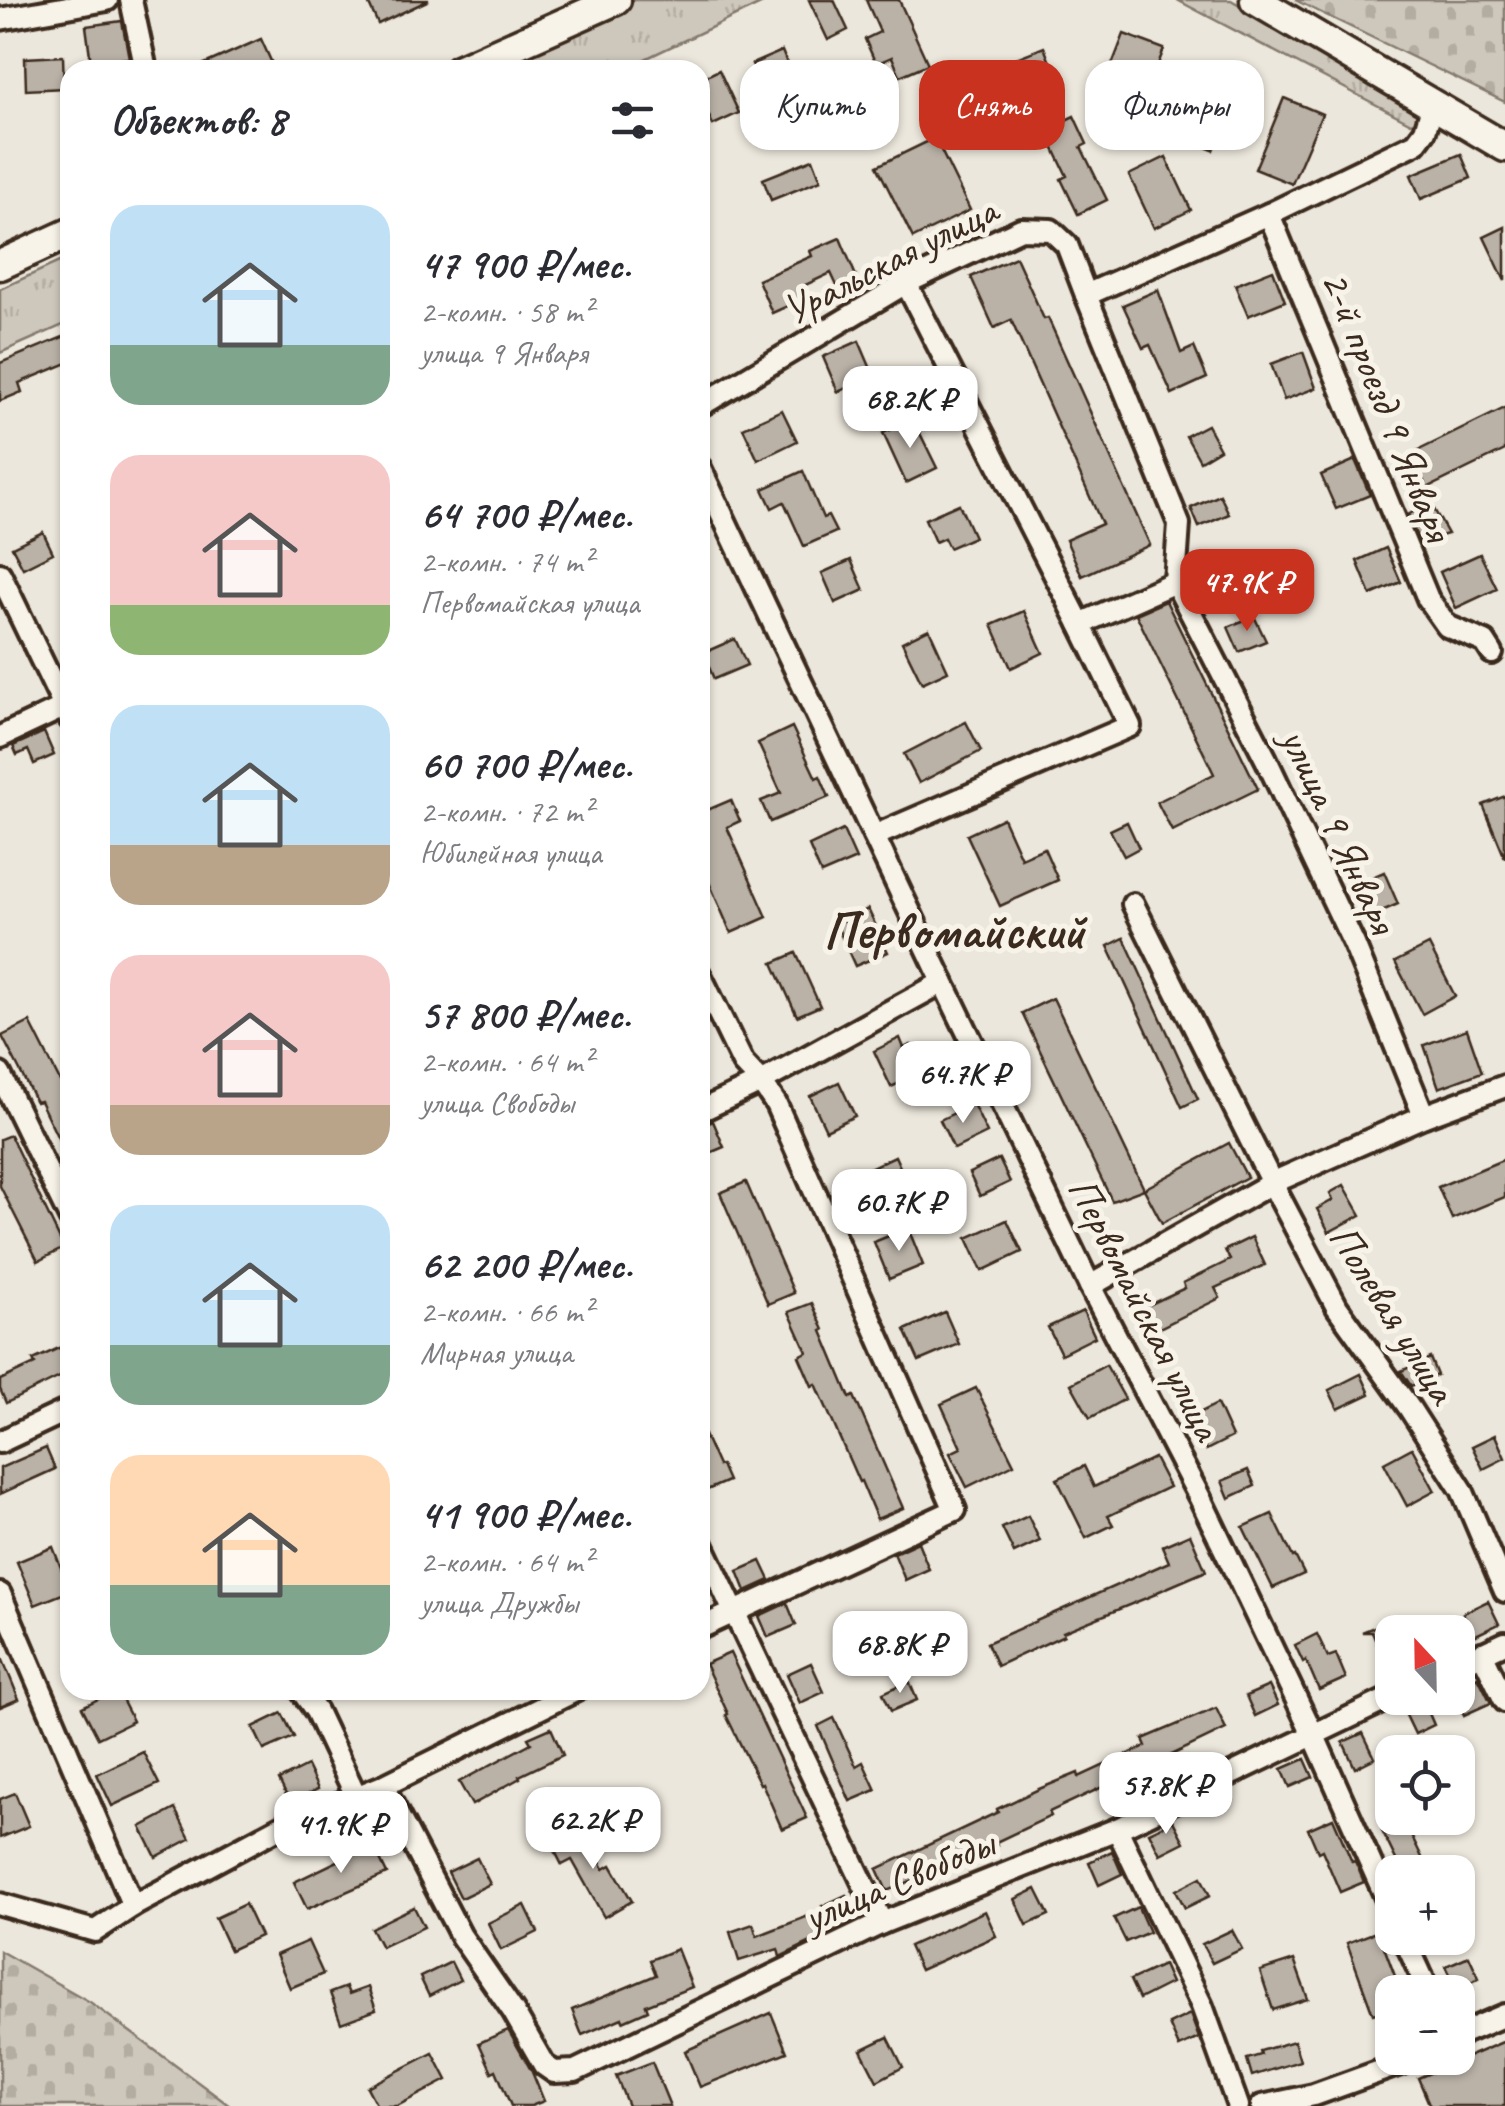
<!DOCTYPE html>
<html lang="ru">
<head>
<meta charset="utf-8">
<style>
  :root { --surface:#fff; --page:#f2f2f3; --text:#2b2b33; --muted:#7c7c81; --accent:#c8321e }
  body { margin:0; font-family:Caveat,sans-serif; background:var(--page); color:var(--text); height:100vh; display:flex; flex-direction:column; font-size:38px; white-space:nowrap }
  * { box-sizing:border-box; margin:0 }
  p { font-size:32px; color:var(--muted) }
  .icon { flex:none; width:55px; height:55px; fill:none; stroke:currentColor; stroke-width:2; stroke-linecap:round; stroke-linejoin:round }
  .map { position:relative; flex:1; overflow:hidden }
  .drawer { position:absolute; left:60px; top:60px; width:650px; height:1640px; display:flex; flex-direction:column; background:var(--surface); border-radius:30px; box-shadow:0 2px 8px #0004 }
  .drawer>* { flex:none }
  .hud { position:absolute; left:740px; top:60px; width:615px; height:90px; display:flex; gap:20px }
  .needle { width:65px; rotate:338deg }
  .buttons { position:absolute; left:1375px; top:1615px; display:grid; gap:20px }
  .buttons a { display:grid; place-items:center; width:100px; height:100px; border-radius:20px; background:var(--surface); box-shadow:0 2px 8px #0004; font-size:50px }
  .price { position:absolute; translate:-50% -85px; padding:0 22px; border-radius:20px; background:#fff; color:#222; font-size:32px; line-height:65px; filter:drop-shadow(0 2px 5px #0008) }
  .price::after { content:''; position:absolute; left:50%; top:60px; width:30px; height:22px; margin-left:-15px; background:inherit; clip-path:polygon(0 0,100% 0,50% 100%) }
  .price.selected { background:var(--accent); color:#fff }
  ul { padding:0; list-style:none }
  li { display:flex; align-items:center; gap:30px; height:250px; padding:0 50px }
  li span { display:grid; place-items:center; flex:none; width:280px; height:200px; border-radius:30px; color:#555 }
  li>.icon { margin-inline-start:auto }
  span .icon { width:120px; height:120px; fill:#fffc; stroke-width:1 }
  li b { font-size:42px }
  h2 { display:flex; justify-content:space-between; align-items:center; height:120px; padding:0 50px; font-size:42px }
  .tag { padding:0 35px; border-radius:30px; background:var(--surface); box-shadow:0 2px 8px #0004; font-size:35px; line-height:90px }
  .tag.selected { background:var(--accent); color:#fff }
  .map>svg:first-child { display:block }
</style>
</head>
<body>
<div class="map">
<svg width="1505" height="2106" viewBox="0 0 1505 2106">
  <defs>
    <pattern id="grass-tufts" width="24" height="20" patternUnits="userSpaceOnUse" patternTransform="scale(2.5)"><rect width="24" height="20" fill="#cec8bc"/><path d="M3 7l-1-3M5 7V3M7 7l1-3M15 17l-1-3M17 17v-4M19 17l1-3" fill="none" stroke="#b2aca1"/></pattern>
    <pattern id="cemetery-stones" width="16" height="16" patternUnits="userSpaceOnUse" patternTransform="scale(2.5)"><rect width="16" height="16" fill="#cec8bc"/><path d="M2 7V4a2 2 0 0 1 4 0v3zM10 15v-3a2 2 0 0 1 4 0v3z" fill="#b2aca1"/></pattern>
  </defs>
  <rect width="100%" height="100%" fill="#ece7dc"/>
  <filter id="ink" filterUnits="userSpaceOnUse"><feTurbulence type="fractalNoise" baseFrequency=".01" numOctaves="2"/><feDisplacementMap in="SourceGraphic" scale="20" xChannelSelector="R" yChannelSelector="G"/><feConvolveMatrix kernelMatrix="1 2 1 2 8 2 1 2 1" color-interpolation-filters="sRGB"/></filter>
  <g filter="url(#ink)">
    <g fill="url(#grass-tufts)" stroke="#84796d" stroke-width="2.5">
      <path d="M634,0H769L622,70H481Z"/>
      <path d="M1177,0H1231L1407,102L1425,118L1411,123Z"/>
      <path d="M70,257V322L0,353V289Z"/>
    </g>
    <g fill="url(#cemetery-stones)" stroke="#84796d" stroke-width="2.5">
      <path d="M1295,0H1505V102Z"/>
      <path d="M0,1951L90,2002L230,2106H0Z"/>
    </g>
    <g fill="#bab2a7" stroke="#3b2a1e" stroke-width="2.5">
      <path d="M367,0H429L378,24Z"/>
      <path d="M809,0H834L848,30L828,40Z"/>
      <path d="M866,0H899L928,64L900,76L892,57L876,64L865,39L880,32Z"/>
      <path d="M122,21L129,58L91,63L86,26Z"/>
      <path d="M1124,34L1164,49L1136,121L1096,106Z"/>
      <path d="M261,39L275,70H191Z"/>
      <path d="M1044,47L1062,93L1054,90L994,113L978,73Z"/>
      <path d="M782,51L791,73L762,86L752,64Z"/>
      <path d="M63,56L64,88L26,90L25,58Z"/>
      <path d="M1203,68L1240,82L1213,150L1176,135Z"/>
      <path d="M719,70L739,113L713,125L700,96V79Z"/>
      <path d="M1284,98L1322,114L1292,184L1255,169Z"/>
      <path d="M1074,116L1087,144L1081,147L1107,200L1078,214L1061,179L1067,176L1045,130Z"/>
      <path d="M935,138L970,210L913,238L877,166Z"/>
      <path d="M1461,154L1471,178L1421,199L1411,175Z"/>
      <path d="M1166,157L1191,210L1154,228L1129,175Z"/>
      <path d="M813,159L821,180L771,200L763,179Z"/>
      <path d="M1505,227V281L1484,237Z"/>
      <path d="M840,238L858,281L839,290L831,273L803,286L808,297L772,313L758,280L812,256L810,251Z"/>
      <path d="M1016,257L1044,319L1048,318L1150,545L1082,576L1066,540L1102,524L1011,320L994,328L971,277Z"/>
      <path d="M1273,270L1285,301L1248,316L1235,285Z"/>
      <path d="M1158,290L1181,353L1194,347L1207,378L1172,394L1150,345L1143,348L1123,305Z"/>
      <path d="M70,334V362L19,383L22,392L0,401V363Z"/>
      <path d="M859,341L874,376L838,392L823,357Z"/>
      <path d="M1303,352L1316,388L1284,400L1271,364Z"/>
      <path d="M1505,408V450L1427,488L1411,454Z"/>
      <path d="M782,410L797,441L758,460L743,428Z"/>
      <path d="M913,419L937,468L906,483L883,433Z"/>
      <path d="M1207,425L1220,449L1200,461L1186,436Z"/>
      <path d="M1355,460L1370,495L1336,509L1321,475Z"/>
      <path d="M803,471L823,518L828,516L836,532L804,546L784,502L772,508L763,489Z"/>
      <path d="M1220,495L1229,514L1199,527L1191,508Z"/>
      <path d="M1430,502L1448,534L1419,542L1408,515Z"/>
      <path d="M959,504L974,537L949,548L944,538L935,542L925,519Z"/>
      <path d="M43,532L53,553L23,568L12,547Z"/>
      <path d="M1386,548L1401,582L1371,595L1357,561Z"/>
      <path d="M1480,554L1497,589L1456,608L1440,572Z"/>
      <path d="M1239,558L1251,590L1224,599L1211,568Z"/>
      <path d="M851,560L864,590L835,603L822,573Z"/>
      <path d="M1166,601L1258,789L1172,831L1157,802L1214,774L1136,614Z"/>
      <path d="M1024,611L1043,653L1011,668L992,625Z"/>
      <path d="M1254,616L1266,641L1239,652L1228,627Z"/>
      <path d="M929,629L948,671L922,683L902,642Z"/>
      <path d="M735,639L747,665L714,679L703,653Z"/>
      <path d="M966,722L981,751L919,783L904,754Z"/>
      <path d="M792,727L816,778L820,776L829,797L770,822L761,801L781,793L758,743Z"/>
      <path d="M44,732L54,755L34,764L28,750L17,755L13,746Z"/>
      <path d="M1505,796V858L1483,805Z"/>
      <path d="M731,800L740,821L727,827L767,917L731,933L708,880L700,884V813Z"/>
      <path d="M1003,818L1021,858L1044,848L1058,880L1000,906L967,835Z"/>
      <path d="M1127,822L1139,848L1124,856L1110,830Z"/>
      <path d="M843,830L856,859L821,874L809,846Z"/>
      <path d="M1384,872L1398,904L1366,918L1352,886Z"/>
      <path d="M868,909L888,952L855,966L836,924Z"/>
      <path d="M1124,938L1198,1099L1182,1107L1108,946Z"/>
      <path d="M1429,945L1455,996L1422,1014L1395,962Z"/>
      <path d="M796,953L820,1006L797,1016L773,963Z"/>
      <path d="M1053,998L1144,1189L1112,1201L1022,1013Z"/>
      <path d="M30,1022L64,1089L61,1090L70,1108V1163L40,1101L36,1102L2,1036Z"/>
      <path d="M1467,1029L1482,1072L1439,1088L1424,1045Z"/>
      <path d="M900,1038L904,1048L911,1045L924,1072L891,1087L874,1051Z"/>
      <path d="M839,1082L855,1116L826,1130L810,1096Z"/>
      <path d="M973,1104L987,1133L954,1149L940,1120Z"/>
      <path d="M713,1121L724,1147L700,1157V1127Z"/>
      <path d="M10,1135L64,1248L38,1261L0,1186V1139Z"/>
      <path d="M1229,1143L1247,1177L1162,1223L1144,1189Z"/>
      <path d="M895,1156L909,1187L862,1209L848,1178Z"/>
      <path d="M999,1159L1010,1182L980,1196L969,1173Z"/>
      <path d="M1505,1159V1197L1452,1219L1438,1187Z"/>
      <path d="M746,1182L794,1293L768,1304L720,1193Z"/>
      <path d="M1344,1185L1361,1215L1329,1232L1317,1209L1333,1200L1330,1193Z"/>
      <path d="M1007,1220L1022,1252L982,1271L967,1238Z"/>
      <path d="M908,1228L923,1265L889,1279L874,1242Z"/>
      <path d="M1252,1237L1265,1265L1215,1288L1220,1298L1151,1332L1140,1309L1185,1288L1183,1283L1230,1260L1225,1250Z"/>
      <path d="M812,1303L824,1330L822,1331L850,1398L854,1396L903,1508L877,1519L861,1481L859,1482L816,1384L812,1386L799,1356L807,1352L789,1312Z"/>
      <path d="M1083,1311L1095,1337L1061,1354L1048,1327Z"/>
      <path d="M945,1312L959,1344L919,1361L905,1330Z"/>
      <path d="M61,1347L70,1365V1372L6,1403L0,1389V1380L35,1364L33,1360Z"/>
      <path d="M1430,1358L1437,1375L1411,1386L1401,1371Z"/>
      <path d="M1106,1365L1125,1399L1090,1418L1071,1384Z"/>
      <path d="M1361,1374L1370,1394L1338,1409L1329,1390Z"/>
      <path d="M976,1388L1014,1464L967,1487L950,1453L961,1448L941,1404Z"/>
      <path d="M1217,1404L1232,1437L1206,1450L1191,1417Z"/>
      <path d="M700,1426L718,1466L721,1465L728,1481L700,1493Z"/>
      <path d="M1495,1435L1505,1458L1483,1469L1472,1446Z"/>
      <path d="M46,1448L55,1469L0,1494V1468Z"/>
      <path d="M1412,1448L1435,1491L1407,1506L1384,1463Z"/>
      <path d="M1154,1458L1169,1487L1108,1516L1113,1525L1086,1538L1057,1479L1084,1466L1094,1487Z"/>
      <path d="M1248,1470L1255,1486L1229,1498L1222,1481Z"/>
      <path d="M1272,1514L1293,1557L1295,1556L1304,1574L1273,1588L1243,1527Z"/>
      <path d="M1028,1516L1040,1541L1014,1553L1002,1528Z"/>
      <path d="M1190,1534L1206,1571L1155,1593L1156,1594L1063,1632L1064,1635L997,1666L987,1643L1169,1562L1162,1546Z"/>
      <path d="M918,1542L929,1569L905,1580L894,1553Z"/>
      <path d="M53,1547L70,1591L35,1605L17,1562Z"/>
      <path d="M761,1561L770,1580L746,1591L738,1571Z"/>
      <path d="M1488,1601L1499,1624L1474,1636L1463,1613Z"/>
      <path d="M787,1603L796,1625L768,1637L759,1616Z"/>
      <path d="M1401,1616L1408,1632H1392V1680L1372,1632H1362Z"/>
      <path d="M955,1622L964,1642L940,1653L931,1633Z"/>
      <path d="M1317,1634L1328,1657L1336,1654L1346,1678L1319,1690L1306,1660L1303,1662L1295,1645Z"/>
      <path d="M0,1653L19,1699L0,1707Z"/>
      <path d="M730,1653L807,1818L782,1829L762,1783L760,1784L726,1715L728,1714L705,1664Z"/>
      <path d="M811,1663L824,1692L800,1703L787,1674Z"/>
      <path d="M1478,1677L1491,1703L1464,1715L1458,1701V1686Z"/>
      <path d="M909,1681L917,1700L891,1711L883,1693Z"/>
      <path d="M1269,1686L1278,1705L1255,1716L1246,1696Z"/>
      <path d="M117,1690L133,1721L98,1738L82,1707Z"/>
      <path d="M1424,1702L1434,1725L1415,1734L1404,1711Z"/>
      <path d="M1216,1708L1226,1729L1138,1771L1140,1775L1113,1787L1111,1783L1049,1812L1051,1816L996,1842L997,1845L887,1891L877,1869L998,1812L997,1809L1039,1789L1078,1773L1079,1777L1146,1746L1143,1739Z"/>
      <path d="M282,1713L294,1737L264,1750L253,1727Z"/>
      <path d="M834,1718L856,1766L863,1762L876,1790L850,1801L818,1726Z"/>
      <path d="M551,1728L563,1755L519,1776L520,1778L472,1805L459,1782L531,1743L528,1738Z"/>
      <path d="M1363,1733L1375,1758L1355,1768L1343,1742Z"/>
      <path d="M143,1752L159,1784L112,1806L97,1774Z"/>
      <path d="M1305,1759L1313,1777L1290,1787L1282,1769Z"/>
      <path d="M307,1766L318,1789L290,1803L279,1780Z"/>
      <path d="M15,1793L29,1826L0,1838V1799Z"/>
      <path d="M175,1809L190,1839L156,1857L141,1827Z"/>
      <path d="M1333,1818L1352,1862L1355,1861L1364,1882L1340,1892L1322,1850L1318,1852L1308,1829Z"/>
      <path d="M1404,1820L1429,1872H1402L1382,1831Z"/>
      <path d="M1173,1821L1184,1842L1160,1854L1149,1832Z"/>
      <path d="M584,1829L604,1869L611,1865L632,1901L604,1917L572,1860L562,1865L552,1845Z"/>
      <path d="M371,1841L387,1874L307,1909L294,1882L346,1857L345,1854Z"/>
      <path d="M1112,1851L1122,1874L1099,1885L1089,1862Z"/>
      <path d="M477,1858L490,1884L461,1898L448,1872Z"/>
      <path d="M1201,1877L1210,1896L1185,1908L1176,1890Z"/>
      <path d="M1036,1889L1049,1915L1027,1925L1015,1899Z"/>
      <path d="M846,1895L857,1920L780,1957L778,1949L739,1961L730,1932L753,1924L757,1936L824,1910L822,1906Z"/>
      <path d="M245,1904L260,1936L230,1950L215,1918Z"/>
      <path d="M525,1905L538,1932L501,1950L488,1923Z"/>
      <path d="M414,1907L424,1927L381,1947L371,1928Z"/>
      <path d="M1138,1907L1149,1932L1126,1942L1114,1918Z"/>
      <path d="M985,1911L996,1936L920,1970L909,1946Z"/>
      <path d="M1232,1930L1242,1949L1212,1963L1202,1944Z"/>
      <path d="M1378,1931L1401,1992H1392V2008L1373,2014L1347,1943Z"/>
      <path d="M308,1941L323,1974L290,1988L276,1955Z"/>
      <path d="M677,1949L692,1987L646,2005L648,2010L623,2021L622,2018L582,2035L572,2010L656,1975L650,1960Z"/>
      <path d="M1469,1956L1479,1978L1457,1989L1446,1966Z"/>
      <path d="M1294,1960L1308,1999L1273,2010L1260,1971Z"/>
      <path d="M451,1962L460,1980L429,1996L420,1977Z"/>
      <path d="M1163,1965L1171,1983L1139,1999L1130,1980Z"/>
      <path d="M346,1987L349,1994L368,1987L376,2010L341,2023L330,1993Z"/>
      <path d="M771,2013L787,2052L700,2087L685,2051Z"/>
      <path d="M1190,2014L1199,2038L1179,2047L1169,2024Z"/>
      <path d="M508,2030L532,2072L544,2101L531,2106H511L496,2070L492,2072L479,2043Z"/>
      <path d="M888,2037L903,2067L877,2081L861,2050Z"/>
      <path d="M1294,2041L1300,2061L1252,2076L1247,2059L1261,2055L1260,2051Z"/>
      <path d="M1505,2041V2106H1430L1418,2078Z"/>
      <path d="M433,2053L447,2080L397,2106H377L367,2087Z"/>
      <path d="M652,2062L670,2106H628L616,2076Z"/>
    </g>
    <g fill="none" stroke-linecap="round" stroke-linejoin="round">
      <defs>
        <g id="street">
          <path d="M131,0L146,70"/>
          <path d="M0,19L107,0"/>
          <path d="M507,49L516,70"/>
          <path d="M1269,214L1428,599L1447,626L1485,642L1492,653"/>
          <path d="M906,283L1080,624"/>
          <path d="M700,406L906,283L1021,229L1051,230L1067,245L1086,295"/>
          <path d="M700,468L943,982L1090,1286L1200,1498L1314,1736L1392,1911"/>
          <path d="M0,574L70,719"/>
          <path d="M1175,582L1179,524L1086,295L1269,214L1416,143L1425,131L1433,103"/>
          <path d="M0,737L70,704"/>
          <path d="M874,836L1130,726L1080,624L1175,582L1266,759L1354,944L1424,1116"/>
          <path d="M1133,904L1272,1183L1337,1307L1410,1409L1462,1490L1505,1591"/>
          <path d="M700,975L743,1063L761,1082L776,1104L955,1510L700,1628"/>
          <path d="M0,1074L70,1218"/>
          <path d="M700,1111L761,1082L943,982"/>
          <path d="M1090,1286L1272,1183L1424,1116L1505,1086"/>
          <path d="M0,1442L70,1409"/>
          <path d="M700,1540L882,1923"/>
          <path d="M0,1594L133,1906"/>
          <path d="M1482,1653L1505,1701"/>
          <path d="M1458,1665L1505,1643"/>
          <path d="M301,1690L316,1711L357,1798"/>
          <path d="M383,1786L461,1936L513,2011L544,2065L554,2072L575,2071L882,1923L1117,1829L1392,1697"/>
          <path d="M1117,1829L1202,2006L1238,2106"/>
          <path d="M0,1904L95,1931L133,1906L280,1827L383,1786L577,1690"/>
          <path d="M1404,1938L1429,1992"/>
          <path d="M1458,2035L1505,2015"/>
          <path d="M1262,2106L1314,2095L1400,2064L1413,2058"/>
        </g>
        <g id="secondary">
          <path d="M1255,0L1505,147"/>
          <path d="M458,70L616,0"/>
          <path d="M0,265L70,233"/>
        </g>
      </defs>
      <use href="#street" stroke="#3b2a1e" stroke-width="28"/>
      <use href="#secondary" stroke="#3b2a1e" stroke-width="35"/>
      <use href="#street" stroke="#f7f3e8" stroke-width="20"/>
      <use href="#secondary" stroke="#f7f3e8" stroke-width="28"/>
    </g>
  </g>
  <g text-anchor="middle" stroke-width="10" stroke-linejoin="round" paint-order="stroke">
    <g font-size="42" fill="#3b2a1e" stroke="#f7f3e8">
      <text transform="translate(889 259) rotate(-27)" y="15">Уральская улица</text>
      <text transform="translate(1388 405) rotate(68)" y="15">2-й проезд 9 Января</text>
      <text transform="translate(1340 830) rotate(65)" y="15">улица 9 Января</text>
      <text transform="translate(1146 1308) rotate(63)" y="15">Первомайская улица</text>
      <text transform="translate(1394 1313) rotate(58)" y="15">Полевая улица</text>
      <text transform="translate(898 1879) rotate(-23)" y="15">улица Свободы</text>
    </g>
    <g font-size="52" font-weight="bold" fill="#3b2a1e" stroke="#f7f3e8">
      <text x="954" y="948">Первомайский</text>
    </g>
  </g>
</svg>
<div class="buttons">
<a><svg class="needle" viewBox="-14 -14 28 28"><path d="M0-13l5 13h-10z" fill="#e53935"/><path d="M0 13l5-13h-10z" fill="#7c7c81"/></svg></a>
<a><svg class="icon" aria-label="locate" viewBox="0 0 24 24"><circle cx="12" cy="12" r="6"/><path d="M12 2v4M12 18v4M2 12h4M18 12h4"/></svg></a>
<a>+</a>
<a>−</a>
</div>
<b class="price" style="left:910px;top:451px">68.2K ₽</b>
<b class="price selected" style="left:1247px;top:634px">47.9K ₽</b>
<b class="price" style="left:963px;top:1126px">64.7K ₽</b>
<b class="price" style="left:899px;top:1254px">60.7K ₽</b>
<b class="price" style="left:900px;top:1696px">68.8K ₽</b>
<b class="price" style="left:1166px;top:1837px">57.8K ₽</b>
<b class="price" style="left:593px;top:1872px">62.2K ₽</b>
<b class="price" style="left:341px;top:1876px">41.9K ₽</b>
<div class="hud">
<a class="tag">Купить</a>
<a class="tag selected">Снять</a>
<a class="tag">Фильтры</a>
</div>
<section class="drawer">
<h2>Объектов: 8<svg class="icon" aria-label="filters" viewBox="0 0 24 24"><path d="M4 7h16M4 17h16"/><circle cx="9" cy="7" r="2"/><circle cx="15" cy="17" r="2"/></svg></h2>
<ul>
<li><span style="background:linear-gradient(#bfe0f5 70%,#7fa58c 0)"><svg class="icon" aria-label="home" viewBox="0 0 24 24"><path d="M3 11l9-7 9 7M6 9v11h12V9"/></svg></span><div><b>47 900 ₽/мес.</b><p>2-комн. · 58 m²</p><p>улица 9 Января</p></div></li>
<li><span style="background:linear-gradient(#f6c9c9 75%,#8fb573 0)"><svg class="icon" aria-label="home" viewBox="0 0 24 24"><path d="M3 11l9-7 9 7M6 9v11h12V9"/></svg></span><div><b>64 700 ₽/мес.</b><p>2-комн. · 74 m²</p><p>Первомайская улица</p></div></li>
<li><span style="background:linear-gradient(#bfe0f5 70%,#b9a48a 0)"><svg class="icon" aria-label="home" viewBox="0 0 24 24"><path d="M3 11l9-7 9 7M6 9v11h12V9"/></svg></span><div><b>60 700 ₽/мес.</b><p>2-комн. · 72 m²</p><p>Юбилейная улица</p></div></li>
<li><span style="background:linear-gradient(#f6c9c9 75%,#b9a48a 0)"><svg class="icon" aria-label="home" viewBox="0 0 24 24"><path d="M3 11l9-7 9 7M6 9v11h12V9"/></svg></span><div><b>57 800 ₽/мес.</b><p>2-комн. · 64 m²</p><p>улица Свободы</p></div></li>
<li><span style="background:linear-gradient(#bfe0f5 70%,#7fa58c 0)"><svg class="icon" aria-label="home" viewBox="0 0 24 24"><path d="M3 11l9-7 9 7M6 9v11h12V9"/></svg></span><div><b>62 200 ₽/мес.</b><p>2-комн. · 66 m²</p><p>Мирная улица</p></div></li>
<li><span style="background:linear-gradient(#ffd9b3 65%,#7fa58c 0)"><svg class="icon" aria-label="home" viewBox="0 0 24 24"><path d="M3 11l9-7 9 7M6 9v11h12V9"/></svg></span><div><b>41 900 ₽/мес.</b><p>2-комн. · 64 m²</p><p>улица Дружбы</p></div></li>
</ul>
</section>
</div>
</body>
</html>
